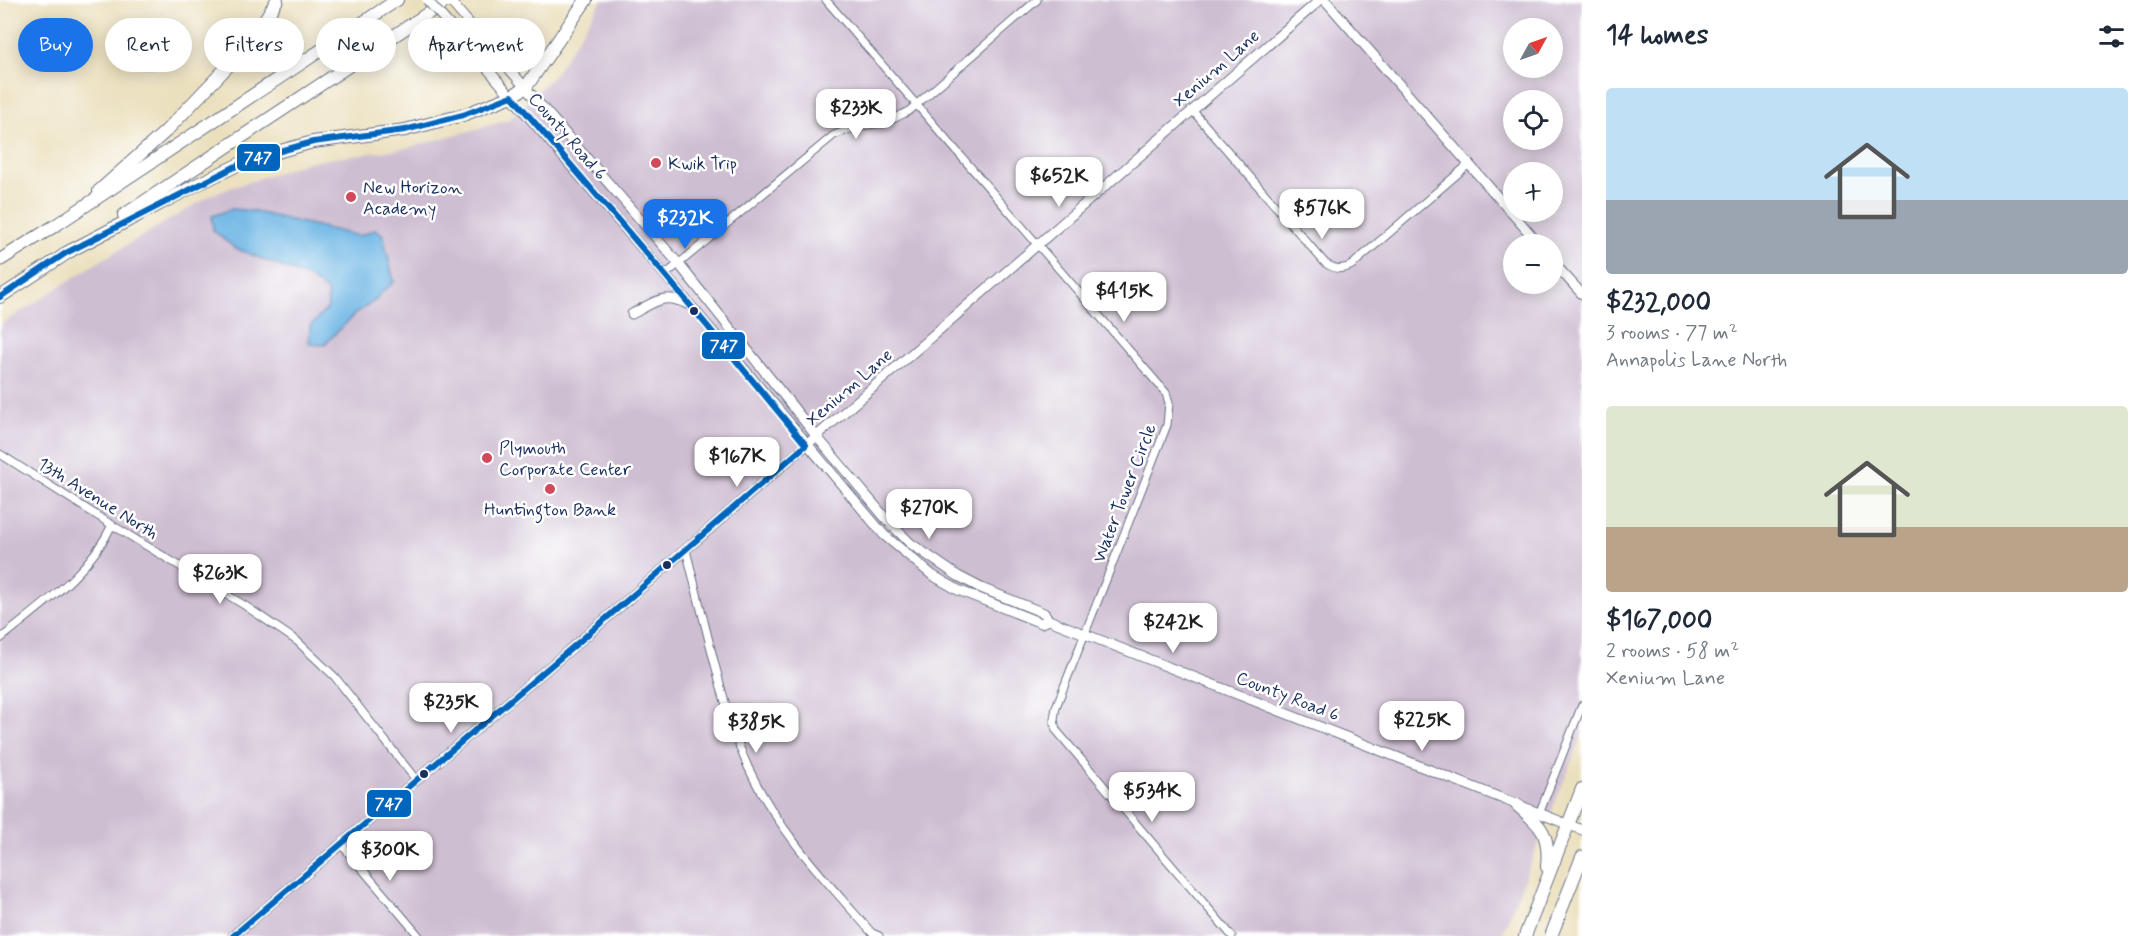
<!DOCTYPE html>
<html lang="en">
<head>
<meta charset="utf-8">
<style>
  :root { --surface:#fff; --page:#f2f2f3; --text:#1f2937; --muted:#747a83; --accent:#1a73e8 }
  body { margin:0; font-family:Mynerve,sans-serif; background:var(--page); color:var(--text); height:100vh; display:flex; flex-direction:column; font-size:22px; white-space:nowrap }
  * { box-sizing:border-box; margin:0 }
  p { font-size:20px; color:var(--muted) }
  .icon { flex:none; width:33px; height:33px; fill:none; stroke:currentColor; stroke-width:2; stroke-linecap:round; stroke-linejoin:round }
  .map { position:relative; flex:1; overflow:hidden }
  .sheet { display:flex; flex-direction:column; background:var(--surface); width:570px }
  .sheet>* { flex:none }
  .banner { position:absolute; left:18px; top:18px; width:570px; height:54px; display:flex; gap:12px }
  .needle { width:39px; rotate:50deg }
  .buttons { position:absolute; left:1503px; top:18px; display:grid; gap:12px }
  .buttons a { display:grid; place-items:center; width:60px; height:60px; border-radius:50%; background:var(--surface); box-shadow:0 3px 15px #0003; font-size:30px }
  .price { position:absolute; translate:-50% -51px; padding:0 14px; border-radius:12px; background:#fff; color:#222; font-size:20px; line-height:39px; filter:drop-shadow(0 2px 3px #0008) }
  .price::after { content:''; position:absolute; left:50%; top:36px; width:18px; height:14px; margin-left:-9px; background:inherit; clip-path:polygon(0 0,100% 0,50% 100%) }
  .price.active { background:var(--accent); color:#fff }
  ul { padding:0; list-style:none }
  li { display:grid; align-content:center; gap:12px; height:318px; padding:0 24px }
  li span { display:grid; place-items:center; height:186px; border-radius:6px; color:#555 }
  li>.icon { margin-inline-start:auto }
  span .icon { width:108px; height:108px; fill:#fffc; stroke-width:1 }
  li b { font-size:26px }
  h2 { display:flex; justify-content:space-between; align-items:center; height:72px; padding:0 24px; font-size:26px }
  .tag { padding:0 21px; border-radius:27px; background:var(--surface); box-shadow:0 3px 15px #0003; font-size:21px; line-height:54px }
  .tag.active { background:var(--accent); color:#fff }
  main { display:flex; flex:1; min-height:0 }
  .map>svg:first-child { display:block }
</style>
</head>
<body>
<main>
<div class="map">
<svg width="1582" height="936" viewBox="0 0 1582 936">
  <rect width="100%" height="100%" fill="#fff"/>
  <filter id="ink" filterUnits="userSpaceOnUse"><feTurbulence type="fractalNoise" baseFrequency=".0167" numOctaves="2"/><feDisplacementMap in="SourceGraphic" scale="12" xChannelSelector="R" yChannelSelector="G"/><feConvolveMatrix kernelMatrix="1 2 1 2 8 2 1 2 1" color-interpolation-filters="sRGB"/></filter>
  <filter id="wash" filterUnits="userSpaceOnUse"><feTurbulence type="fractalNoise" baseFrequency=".008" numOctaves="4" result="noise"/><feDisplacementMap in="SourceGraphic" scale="24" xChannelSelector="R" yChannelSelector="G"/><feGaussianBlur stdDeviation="1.35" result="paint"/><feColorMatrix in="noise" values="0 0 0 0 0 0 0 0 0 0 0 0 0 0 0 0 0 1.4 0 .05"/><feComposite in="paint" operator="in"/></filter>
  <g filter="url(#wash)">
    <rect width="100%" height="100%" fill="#ebe0be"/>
    <path fill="#cebed1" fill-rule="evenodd" d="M602,0H1582V736L1501,936H0V325L95,264L213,194L308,162L407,148L509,120L555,74ZM1514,28H1552V68H1514ZM1514,100H1552V140H1514ZM1514,172H1552V212H1514ZM1514,244H1552V284H1514Z"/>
    <g fill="#6cb5e4" stroke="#4472a1" stroke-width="1.5">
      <path d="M150,26L159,27C172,48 167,48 153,66L141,65L132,56L134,35Z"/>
      <path d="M232,209L252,211L359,236L376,229L383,235L394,282L382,292L376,300L356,313L324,345L309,344L310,326L328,308L327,291L309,278L235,248L213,230L212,216Z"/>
    </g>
  </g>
  <g filter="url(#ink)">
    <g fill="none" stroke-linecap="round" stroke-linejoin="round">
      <defs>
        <g id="street">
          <path d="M826,0L1166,393L1169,403L1167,425L1056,707L1054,719L1056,730L1232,936"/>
          <path d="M1192,110L1325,263C1334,269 1342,271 1352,265L1469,164"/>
          <path d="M665,275L834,135L859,126L885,123L909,111L1037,0"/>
          <path d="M0,454L112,525L244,605L297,641L335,677L417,781"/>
          <path d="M686,550C695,586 704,621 713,657C723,695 732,733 749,769C778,831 827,882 872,933L879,936"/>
          <path d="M0,639C40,606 89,574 112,525"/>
          <path d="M1539,814L1582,705"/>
          <path d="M341,844L419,936"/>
        </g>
        <g id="secondary">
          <path d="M449,0L678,263L817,437L888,521L910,543L958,576L981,588L1044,613L1049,620L1582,830"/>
          <path d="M1325,0L1539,244"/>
          <path d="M454,30L665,275L884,535L932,575L958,590L1041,623L1049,620"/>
          <path d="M1552,261L1582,294"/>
          <path d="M632,314C653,303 663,292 687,304"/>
          <path d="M233,936L587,635L1320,0"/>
        </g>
        <g id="highway">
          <path d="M99,191L166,131L251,42L277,0"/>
          <path d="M124,215L448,0"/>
          <path d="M66,253L194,186L248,160L313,142L405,130L463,115L512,96L526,87L586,0"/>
          <path d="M0,260L56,225L397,0"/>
          <path d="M0,297L72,250"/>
          <path d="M1517,805C1542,827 1550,833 1547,867"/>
          <path d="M1525,936L1582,789"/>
          <path d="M1551,936L1582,857"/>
        </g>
      </defs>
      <use href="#street" stroke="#646d80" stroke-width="9"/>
      <use href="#secondary" stroke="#646d80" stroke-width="11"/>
      <use href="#highway" stroke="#646d80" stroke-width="14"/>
      <use href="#street" stroke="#fff" stroke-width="7"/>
      <use href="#secondary" stroke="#fff" stroke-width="9"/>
      <use href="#highway" stroke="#fff" stroke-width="12"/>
      <defs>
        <path id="secondary-bridge" d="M427,0L454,30"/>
      </defs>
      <use href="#secondary-bridge" stroke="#646d80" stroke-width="11" stroke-linecap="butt"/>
      <use href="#secondary-bridge" stroke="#fff" stroke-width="9"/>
      <defs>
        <path id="bus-1" d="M0,297L66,253L248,160L313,142L405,130L463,115L512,96L665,275L806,445L587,635L233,936"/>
      </defs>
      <use href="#bus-1" stroke="#fff" stroke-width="10"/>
      <use href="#bus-1" stroke="#0065bd" stroke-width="6"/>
    </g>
  </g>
  <g fill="#d1495b" stroke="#fff" stroke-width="2">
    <circle cx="656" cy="163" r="6"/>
    <circle cx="351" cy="197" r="6"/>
    <circle cx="487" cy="458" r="6"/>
    <circle cx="550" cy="489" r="6"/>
  </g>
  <g fill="#1b2f5e" stroke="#fff" stroke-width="2">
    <circle cx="694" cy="311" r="5"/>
    <circle cx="667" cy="565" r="5"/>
    <circle cx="424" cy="774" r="5"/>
  </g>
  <g text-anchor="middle" stroke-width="5" stroke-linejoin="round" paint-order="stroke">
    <g font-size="18" fill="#1b2f5e" stroke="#fff">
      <text transform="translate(1216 68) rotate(-41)" y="6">Xenium Lane</text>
      <text transform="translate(568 136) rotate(49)" y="6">County Road 6</text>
      <text transform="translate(849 387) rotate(-41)" y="6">Xenium Lane</text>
      <text transform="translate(1124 493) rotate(-69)" y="6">Water Tower Circle</text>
      <text transform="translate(98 498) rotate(32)" y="6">13th Avenue North</text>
      <text transform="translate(1288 696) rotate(21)" y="6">County Road 6</text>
    </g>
    <g font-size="18" fill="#1b2f5e" stroke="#fff" text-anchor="start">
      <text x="668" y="169">Kwik Trip</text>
      <text x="363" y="193">New Horizon<tspan x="363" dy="21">Academy</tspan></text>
      <text x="499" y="454">Plymouth<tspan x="499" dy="21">Corporate Center</tspan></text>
      <text x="550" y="515" text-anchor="middle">Huntington Bank</text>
    </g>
  </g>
  <g stroke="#fff" stroke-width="2">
    <rect x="236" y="143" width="45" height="29" rx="6" fill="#0065bd"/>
    <rect x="701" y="331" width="45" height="29" rx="6" fill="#0065bd"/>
    <rect x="366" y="789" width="46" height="29" rx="6" fill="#0065bd"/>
  </g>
  <g font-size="16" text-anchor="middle" font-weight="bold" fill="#fff">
    <text x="258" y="163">747</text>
    <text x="724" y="351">747</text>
    <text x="389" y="809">747</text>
  </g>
</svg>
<div class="buttons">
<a><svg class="needle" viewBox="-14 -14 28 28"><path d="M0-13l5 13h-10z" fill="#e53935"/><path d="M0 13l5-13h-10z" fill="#747a83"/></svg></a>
<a><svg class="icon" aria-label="locate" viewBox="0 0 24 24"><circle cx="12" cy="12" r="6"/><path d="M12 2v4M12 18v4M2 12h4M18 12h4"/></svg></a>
<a>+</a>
<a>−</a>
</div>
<b class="price" style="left:856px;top:140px">$233K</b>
<b class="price" style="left:1059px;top:208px">$652K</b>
<b class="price" style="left:1322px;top:240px">$576K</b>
<b class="price active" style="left:685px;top:250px">$232K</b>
<b class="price" style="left:1124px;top:323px">$415K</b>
<b class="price" style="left:737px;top:488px">$167K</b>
<b class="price" style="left:929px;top:540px">$270K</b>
<b class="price" style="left:220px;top:605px">$263K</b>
<b class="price" style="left:1173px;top:654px">$242K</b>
<b class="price" style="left:451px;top:734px">$235K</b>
<b class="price" style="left:1422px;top:752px">$225K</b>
<b class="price" style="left:756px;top:754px">$385K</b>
<b class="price" style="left:1152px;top:823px">$534K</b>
<b class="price" style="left:390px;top:882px">$300K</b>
<div class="banner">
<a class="tag active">Buy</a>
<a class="tag">Rent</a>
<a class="tag">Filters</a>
<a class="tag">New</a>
<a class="tag">Apartment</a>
</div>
</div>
<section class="sheet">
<h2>14 homes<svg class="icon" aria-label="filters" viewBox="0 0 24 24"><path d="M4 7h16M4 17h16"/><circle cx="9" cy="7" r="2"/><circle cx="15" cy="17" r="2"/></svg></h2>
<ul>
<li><span style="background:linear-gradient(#bfe0f5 60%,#9aa5b1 0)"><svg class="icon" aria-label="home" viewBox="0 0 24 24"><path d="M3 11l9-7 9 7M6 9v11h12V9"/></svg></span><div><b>$232,000</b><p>3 rooms · 77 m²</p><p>Annapolis Lane North</p></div></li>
<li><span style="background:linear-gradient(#dfe7d0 65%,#b9a48a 0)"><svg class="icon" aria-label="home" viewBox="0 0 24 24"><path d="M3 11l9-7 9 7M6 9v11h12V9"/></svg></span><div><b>$167,000</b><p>2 rooms · 58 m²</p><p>Xenium Lane</p></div></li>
</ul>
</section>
</main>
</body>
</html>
